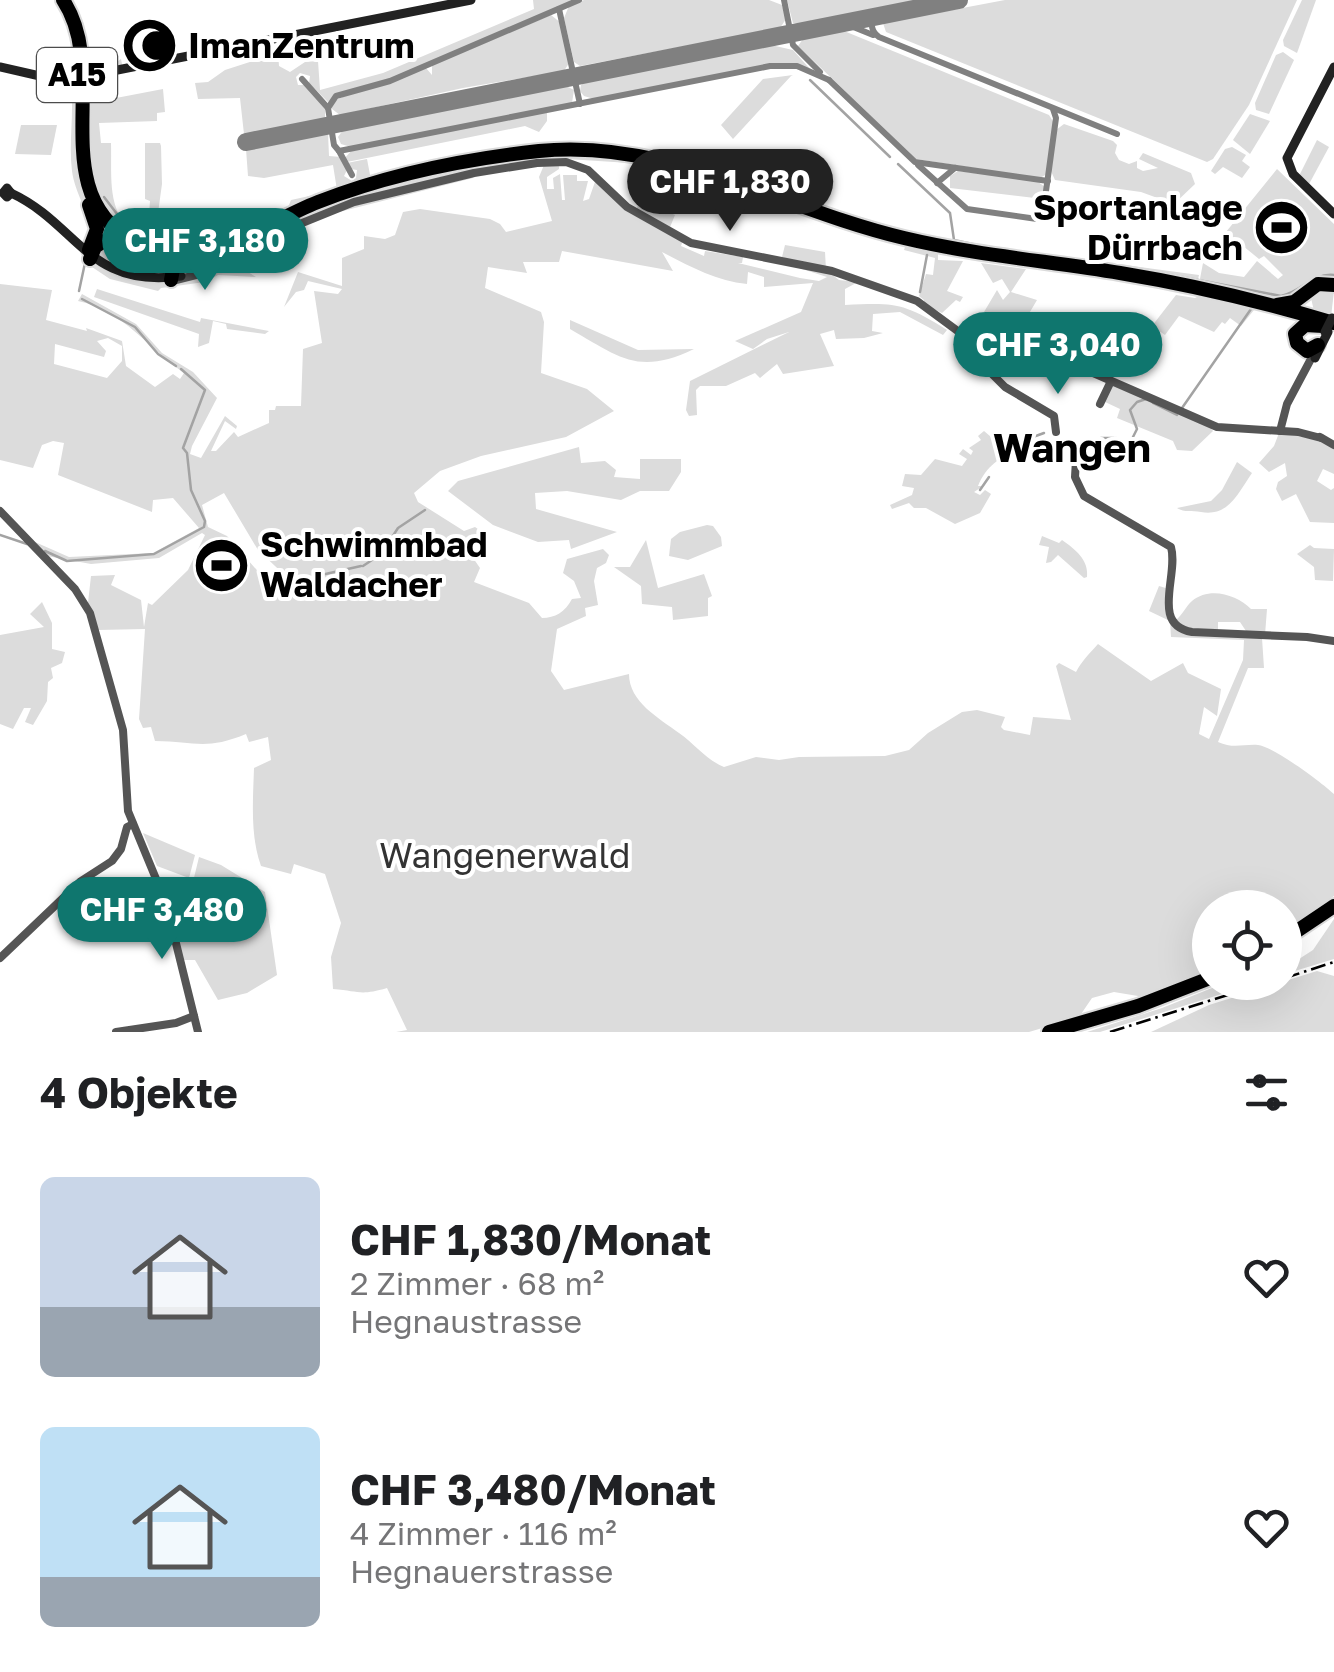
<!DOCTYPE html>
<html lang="de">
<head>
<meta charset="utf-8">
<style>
  :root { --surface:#fff; --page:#f6f6f6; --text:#202124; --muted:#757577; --accent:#0f766e }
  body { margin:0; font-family:"Golos Text",sans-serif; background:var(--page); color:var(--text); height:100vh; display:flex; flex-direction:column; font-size:38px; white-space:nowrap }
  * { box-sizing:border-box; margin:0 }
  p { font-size:32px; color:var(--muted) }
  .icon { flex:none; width:55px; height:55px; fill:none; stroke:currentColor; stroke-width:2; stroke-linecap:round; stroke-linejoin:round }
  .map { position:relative; height:1032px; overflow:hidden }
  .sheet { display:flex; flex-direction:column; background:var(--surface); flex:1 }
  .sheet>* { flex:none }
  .buttons { position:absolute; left:1192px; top:890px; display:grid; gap:20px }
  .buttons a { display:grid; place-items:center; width:110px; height:110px; border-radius:50%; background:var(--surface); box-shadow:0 10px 40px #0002; font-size:50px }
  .price { position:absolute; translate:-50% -85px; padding:0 22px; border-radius:35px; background:var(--accent); color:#fff; font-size:32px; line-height:65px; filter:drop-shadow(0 2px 5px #0008) }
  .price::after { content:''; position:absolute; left:50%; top:60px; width:30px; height:22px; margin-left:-15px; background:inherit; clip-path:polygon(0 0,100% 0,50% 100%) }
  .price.active { background:#222; color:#fff }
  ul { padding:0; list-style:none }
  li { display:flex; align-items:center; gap:30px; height:250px; padding:0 40px }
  li span { display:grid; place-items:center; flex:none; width:280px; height:200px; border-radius:15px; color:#555 }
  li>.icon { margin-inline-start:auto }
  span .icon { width:120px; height:120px; fill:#fffc; stroke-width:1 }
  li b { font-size:42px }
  h2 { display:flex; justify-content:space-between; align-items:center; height:120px; padding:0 40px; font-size:42px }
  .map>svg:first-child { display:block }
</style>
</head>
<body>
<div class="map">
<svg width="1334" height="1032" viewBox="0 0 1334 1032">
  <rect width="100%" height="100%" fill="#fff"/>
  <g fill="#dcdcdc" fill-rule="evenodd">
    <path d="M533,0H575L394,78L341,93L328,102L309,83L310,76L300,73L296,77L298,85H305L325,108V118L244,134L240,98L198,99L195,83L208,82L225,70L278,53L279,66L290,72L305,62L318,61L320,90L383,73L534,9Z"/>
    <path d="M584,0H769L782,5L786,19L780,28L580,66L574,62L564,18L569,6Z"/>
    <path d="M787,0H918L800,24L793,23Z"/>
    <path d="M1005,0H1297L1249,105L1213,159L1207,162L886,32L883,23Z"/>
    <path d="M1302,0H1316L1297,53L1284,46L1283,40Z"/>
    <path d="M551,15L561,23L569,63L564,71L463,88L340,115L332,109V103C343,93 406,77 426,68L432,75V65Z"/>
    <path d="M844,31L1049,115L1054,123L1047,174L1040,178L916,159L798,46L803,39Z"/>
    <path d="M771,45L793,50L810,69L790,63L773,64L594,99L584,96L580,91L581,85L587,81Z"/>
    <path d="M1283,52L1294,60L1269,114L1256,110L1255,103L1276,55Z"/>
    <path d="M90,55V67L109,59L115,63L121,59L123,69L87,77L90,103L163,89L165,112L157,113V121L99,123L101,143H111C112,184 105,219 147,241L150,201L145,199V143H160L161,146L162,184L154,242H166L172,226L185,217C200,217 202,224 214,231C234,242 269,218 287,210L291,200L337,190L333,165L264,178L248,176L246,149L328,133L329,156L341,157L347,170L344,176L352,181L356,178L357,170L351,169L347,163L367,159L371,180C451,160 537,135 620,147C661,154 699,166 739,179L740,153L756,158L753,163L757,165L743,196L724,210L733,200L736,192L645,164L567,159L566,162L537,163L475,173L473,178L339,212L337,208L259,243L264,250L257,248L232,262L256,277L218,275L205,282L161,288L158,291L110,279L89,265L100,245L119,242L101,241L88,253L98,235L97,220L119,239L96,214L93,215L95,232L88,250L83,247C98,219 76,201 72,171C68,139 76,107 69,75H65L71,70V56Z"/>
    <path d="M793,75L791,76L733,139L721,125L763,79Z"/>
    <path d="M566,86L574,90L572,103L351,147L341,144L338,137L343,130Z"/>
    <path d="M547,112V121L539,132L525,126L347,162L345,158L351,151Z"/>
    <path d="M1250,114L1270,121L1250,154L1233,140Z"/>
    <path d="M1064,124L1113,141L1117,145L1115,153L1119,160L1129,164L1137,161V168L1143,171L1158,168L1139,159L1143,153L1191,173L1195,184L1174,204L1141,192L1055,180L1051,171L1056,130Z"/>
    <path d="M21,125H57L51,155L15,154Z"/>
    <path d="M1317,140L1329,147L1308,186L1299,176Z"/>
    <path d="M1232,147L1246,155L1242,161L1250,167L1242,178L1223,167L1215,174L1211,171L1225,149Z"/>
    <path d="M559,164V169L547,177V189H554L553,178L560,174L562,200H565L563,175H577V181H588L583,201L589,199L596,179L635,212L641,199L675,215L668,232L683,240L681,246L704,256L705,251L743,257L742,263H738L800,278L819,281L827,277L799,268L798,264L782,257L785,245L825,252L826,270L839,280L858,282L845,289V305C895,303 902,302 947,330L943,335L900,312L873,314L872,331L883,333L864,338L836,339L834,330L820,334L834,366L783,374L777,364L760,378L755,373L726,386H700L696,390L697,415L689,416L686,410L690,381L789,332L767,339L753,349L735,341L801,312L813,283L764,287V277L748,272L747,284C716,281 689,266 662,252L673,271L562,251L559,262H523L527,273L488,267L485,288L541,312L544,322L541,373L587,389L614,411L566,437L481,456L440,471L414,493L418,502L464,531L475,527L485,534L471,555L480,568L474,582L529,603L542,618C555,618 565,612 572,599L581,598L574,581L563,573L567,559L603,549L609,555L606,563L597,568L594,581L598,605L585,608L586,616L557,629L551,671L564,690L629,674C629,702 659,718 679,733C695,744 705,759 724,767L756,757L779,760L799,757L885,756L909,750L928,733L962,712L977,710L1005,717L1001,727L1004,730L1030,735L1033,717L1071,720L1056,666L1059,663L1076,672C1082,661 1088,655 1098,644L1151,681L1183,663L1188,673L1221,689L1217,716L1204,707L1199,734L1209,739L1243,660L1244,640L1171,637L1170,621L1149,611L1159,586L1169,589L1168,615L1176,620C1183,614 1186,606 1192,601C1210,586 1237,595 1251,609H1267L1265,635L1248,634L1240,622H1218V634L1262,638L1264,668H1248L1218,742C1233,749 1243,744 1258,745C1274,747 1321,782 1334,794V896L1285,929V908H1210V970L1144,997L1114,992L1092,998L1079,1017L1029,1032H396L407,1030L387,988C360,996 359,991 333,989L331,957L341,923L325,874L294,864L291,874L261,866C250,835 253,801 254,768L271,760L268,737L249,742L246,734C205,751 194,741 155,741L151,727L143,728L139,719L145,629L98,630L88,603L91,576L115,575L111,585L141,600L144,627L148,603L152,605L188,570L205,535L202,533L159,558L91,564L47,556L35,542L69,557L153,553L199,528L173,498L153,500L152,512L58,475L64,443L53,441L42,445L33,468L0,460V284L52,290L46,320L87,331L86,328L122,341L126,366L155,387L173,374L180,379L184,373C149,349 123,310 78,301L82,294L136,324L162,353L193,372L217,398L192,446L190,454L201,458L225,416L237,426L236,429L225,421L211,451H216L234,432L238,437L269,423V410H275L276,406H301L303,349L322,343L314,291L338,294L342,289L308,281L304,290L296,292L284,307L298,272L342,286V258L364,249V236L385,239L395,235L403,212L420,209L490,219L500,224L506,232L552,221L539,177L544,165ZM108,338L122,346V361L107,378L54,364L55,344L104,357L106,351L97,341ZM224,493L258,550L292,582L269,584L227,536L208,527L202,505Z"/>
    <path d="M1277,169L1334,224V285L1289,304L1199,284L1203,263L1219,273L1244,277L1257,261L1278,279L1283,275L1264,256L1259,259L1226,232Z"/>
    <path d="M958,171L1037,181L1045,187L1043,199L950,188V176Z"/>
    <path d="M905,247L938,254V260L963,261L947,291L963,297L960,302L956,300L942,313L923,304L924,300L919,296L926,274L933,275L935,258L904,250Z"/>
    <path d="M999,248L1199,275L1197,284L998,253Z"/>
    <path d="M981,263L1026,269L1011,292L1037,300L1027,317L1051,332L1042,348L1018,331L1020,325L1011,314L994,334L986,328L993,316L984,312L997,290L1003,300L1010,292L1002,279L993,283Z"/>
    <path d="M97,289L200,322L201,318L269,331L265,334L227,329L226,324L213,321L209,343L198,347L199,334L94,297Z"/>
    <path d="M1316,291H1334L1331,317L1314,311L1311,298Z"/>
    <path d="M1176,295L1195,298L1199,296L1254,310L1241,326L1230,318L1225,324L1222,322L1214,332L1179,316L1165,335L1152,326Z"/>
    <path d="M570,320L638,350L694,349C638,376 619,357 570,329Z"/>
    <path d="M1110,383L1209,426L1213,431L1192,451L1177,450L1173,441L1117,418L1120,409L1103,401Z"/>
    <path d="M984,431L1004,448L1012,440L1018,448C1000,458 986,466 978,486H983L974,492L980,495L985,490L991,494L980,513L955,524L926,508H914L909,503L892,509L890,505L912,495L914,488L902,486L905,474L921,475L935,459L962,466L967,459L959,454L963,449L971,455L973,451L969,448L981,440L978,436Z"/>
    <path d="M1279,433L1316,439L1334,448V474L1323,469L1317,481L1331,490L1334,488V523L1310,522L1296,494L1282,501L1276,489L1278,482L1287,476L1285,463L1269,472L1259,463L1274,446Z"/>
    <path d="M579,447L581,463L605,461L616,470L614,477L640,479V459H681V472L669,491H640L621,500L567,491L535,493L536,509L617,532L571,549L569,540L538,542L493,525L448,491L458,481Z"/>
    <path d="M1237,462L1252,473C1238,493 1229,517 1201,512C1191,510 1185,513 1177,508L1211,501L1222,490Z"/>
    <path d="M707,525L713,526L721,537L722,546L688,560L669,556L671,539L680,532Z"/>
    <path d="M1042,536L1059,543L1062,540C1075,549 1089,560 1087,577L1084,578L1058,555L1051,562L1046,563L1049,547L1039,545Z"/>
    <path d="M646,540L658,588L704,574L712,596L708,598V616L673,620L672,607L642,604L641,586L614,567H630Z"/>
    <path d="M1310,545L1314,548L1334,549L1333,581L1315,580L1314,567L1297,554Z"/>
    <path d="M42,602L52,623V649L65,652L62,663L51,668L53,678L48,682L47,701L33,725L25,722L31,708H24L13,729L0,724V635L44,627L30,614Z"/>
    <path d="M143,833L195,855L189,878L157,866Z"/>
    <path d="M199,857L221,865L265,892L277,975L247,993L218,1000L195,960H183L165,891H182L183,884L192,886Z"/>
    <path d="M1334,919V959L1285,974V957L1294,955L1299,959L1313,950Z"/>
    <path d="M1317,971L1334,976V1032H1151L1209,1005Z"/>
    <path d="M1227,982L1257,983L1100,1032H1087L1162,1008Z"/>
  </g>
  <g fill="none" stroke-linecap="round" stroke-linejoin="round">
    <g stroke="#a3a3a3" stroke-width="2.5">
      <path d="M810,80L890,157"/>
      <path d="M898,164L950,213L954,240L991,248"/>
      <path d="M104,197L127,227"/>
      <path d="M1162,273L1281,296C1302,292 1311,273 1334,275"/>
      <path d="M79,291L85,263"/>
      <path d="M920,292L927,255"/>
      <path d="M82,299L135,327L158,354L176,366"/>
      <path d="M1153,403L1177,415"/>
      <path d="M1182,408L1251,309"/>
      <path d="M1101,438H1114"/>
      <path d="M1116,438L1129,445L1137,429L1130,410L1137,402L1146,399"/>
      <path d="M1022,441L1044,433"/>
      <path d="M980,490L989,477"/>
      <path d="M0,535L27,544"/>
      <path d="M45,551L67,561L154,554L204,527L205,521L191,490L187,453L183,448L205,390L181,369"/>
      <path d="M363,566L381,554L398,528L425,510"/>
      <path d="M321,575L361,566"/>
    </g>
    <g stroke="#808080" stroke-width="6">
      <path d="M579,0L390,81L336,96L328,108L334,145L339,151L770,66H797L829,80"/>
      <path d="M784,0L793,45L820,72"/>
      <path d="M559,9L580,104"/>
      <path d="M887,15L876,17C869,24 872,32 879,37L1117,134"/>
      <path d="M821,28L846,24L873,35"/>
      <path d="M302,79L328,108"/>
      <path d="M829,80L915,162L1048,181"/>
      <path d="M339,151L352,175"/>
      <path d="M918,165L967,209L1037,219L1043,213L1056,118L1053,109"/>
      <path d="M937,183L955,168"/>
    </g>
    <path stroke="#808080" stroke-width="18" d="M246,142L959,0"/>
    <defs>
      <g id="motorway">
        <path d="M63,0C112,74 42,191 134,242C154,253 178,257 200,253C241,245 279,217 318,202C387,175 465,159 539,151C669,138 781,209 904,238C975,255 1048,261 1120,273C1193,285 1264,302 1334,323"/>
        <path d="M173,249L177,229L189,221C207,224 213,240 233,238"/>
        <path d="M89,250L97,229L89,205"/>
        <path d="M90,259L95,247L104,241L130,247"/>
        <path d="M171,280L174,264"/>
        <path d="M1277,305L1294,302L1318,284L1334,285"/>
        <path d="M1318,345L1307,351L1297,343L1295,334L1305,325L1323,326"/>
        <path d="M1285,939L1334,906"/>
        <path d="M1049,1032L1138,1006L1210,978"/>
      </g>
    </defs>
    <use href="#motorway" stroke="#dbdbdb" stroke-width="18"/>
    <g stroke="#555" stroke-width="8">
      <path d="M176,280L208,272L280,232L354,202L474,173L537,163L566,162L588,170L627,207L691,243L832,271L917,301L959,332L986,368L1005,387L1054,416L1056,432"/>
      <path d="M959,332L966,326L977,325L1035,366L1068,362L1217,427L1298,432L1321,438"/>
      <path d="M1100,404L1111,381"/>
      <path d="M1280,431L1287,404L1312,357"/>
      <path d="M1320,437L1334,445"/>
      <path d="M1076,460L1075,477L1084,496L1171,547C1179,575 1150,625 1192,632L1307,637L1334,641"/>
      <path d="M0,511L75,589L90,613L123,730L128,811L166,903L198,1032"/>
      <path d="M0,958L81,881L112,861L121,849L127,827L133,824"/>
      <path d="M116,1032L176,1023L194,1016"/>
    </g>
    <g stroke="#222" stroke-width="9">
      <path d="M0,67L53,79H73"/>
      <path d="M1334,67L1287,158L1293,174L1334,214"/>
      <path d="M87,76L471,0"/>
      <path d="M7,188L11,193L7,197L3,193Z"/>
      <path d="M11,193C78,224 88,289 181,276"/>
      <path d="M1315,358L1328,332"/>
    </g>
    <use href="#motorway" stroke="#000" stroke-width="14"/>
    <g stroke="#000" stroke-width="2.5" stroke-dasharray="15 5 2.5 5" stroke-linecap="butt">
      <path d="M1285,978L1334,962"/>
      <path d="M1110,1032L1269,982"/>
    </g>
    <defs>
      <path id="motorway-bridge" d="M174,264L175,249"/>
    </defs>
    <use href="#motorway-bridge" stroke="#dbdbdb" stroke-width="18" stroke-linecap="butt"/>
    <g stroke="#222" stroke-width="9">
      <path d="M73,79L87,76"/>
      <path d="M1325,332L1332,318"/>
    </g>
    <use href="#motorway-bridge" stroke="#000" stroke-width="14"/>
  </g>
  <defs>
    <symbol id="mosque-disc" viewBox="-11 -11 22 22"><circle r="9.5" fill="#000" stroke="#fff"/><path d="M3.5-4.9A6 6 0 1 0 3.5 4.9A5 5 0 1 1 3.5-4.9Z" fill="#fff"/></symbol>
    <symbol id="stadium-disc" viewBox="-11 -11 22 22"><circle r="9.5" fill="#000" stroke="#fff"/><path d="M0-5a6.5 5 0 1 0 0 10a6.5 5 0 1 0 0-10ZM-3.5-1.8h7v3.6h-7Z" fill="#fff"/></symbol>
  </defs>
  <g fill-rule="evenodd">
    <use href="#mosque-disc" x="118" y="14" width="63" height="63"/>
    <use href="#stadium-disc" x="1250" y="196" width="63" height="63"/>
    <use href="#stadium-disc" x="190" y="534" width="63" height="63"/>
  </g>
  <g text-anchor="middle" stroke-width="8" stroke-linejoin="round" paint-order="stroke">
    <rect fill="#fff" stroke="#4c4c4c" stroke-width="2.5" x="37" y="48" width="80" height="54" rx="8"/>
    <g font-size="32" font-weight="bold" fill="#000">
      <text x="77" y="86">A15</text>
    </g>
    <g font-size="35" font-weight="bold" fill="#000" stroke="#fff" text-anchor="start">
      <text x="188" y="58">ImanZentrum</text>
      <text x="1243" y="220" text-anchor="end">Sportanlage<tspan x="1243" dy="40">Dürrbach</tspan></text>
      <text x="260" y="557">Schwimmbad<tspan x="260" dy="40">Waldacher</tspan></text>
    </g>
    <g font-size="35" fill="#333" stroke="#fff">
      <text x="505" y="868">Wangenerwald</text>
    </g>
    <g font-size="40" font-weight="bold" fill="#000" stroke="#fff">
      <text x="1072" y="462">Wangen</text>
    </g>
  </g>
</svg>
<div class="buttons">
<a><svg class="icon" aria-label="locate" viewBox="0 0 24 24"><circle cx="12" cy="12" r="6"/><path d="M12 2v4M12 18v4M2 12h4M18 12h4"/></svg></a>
</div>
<b class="price active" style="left:730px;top:234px">CHF 1,830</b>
<b class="price" style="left:205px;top:293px">CHF 3,180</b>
<b class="price" style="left:1058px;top:397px">CHF 3,040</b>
<b class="price" style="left:162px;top:962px">CHF 3,480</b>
</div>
<section class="sheet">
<h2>4 Objekte<svg class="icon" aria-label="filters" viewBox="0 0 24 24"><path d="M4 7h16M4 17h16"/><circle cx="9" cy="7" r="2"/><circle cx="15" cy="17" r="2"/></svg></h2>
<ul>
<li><span style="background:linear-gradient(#c9d6e8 65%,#9aa5b1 0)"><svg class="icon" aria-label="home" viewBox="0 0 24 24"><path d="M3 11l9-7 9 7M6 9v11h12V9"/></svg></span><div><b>CHF 1,830/Monat</b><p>2 Zimmer · 68 m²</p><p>Hegnaustrasse</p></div><svg class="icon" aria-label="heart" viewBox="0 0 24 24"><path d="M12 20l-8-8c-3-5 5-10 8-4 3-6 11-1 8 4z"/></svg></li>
<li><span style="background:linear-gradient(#bfe0f5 75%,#9aa5b1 0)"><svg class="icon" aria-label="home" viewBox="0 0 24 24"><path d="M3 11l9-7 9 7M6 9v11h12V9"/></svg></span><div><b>CHF 3,480/Monat</b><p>4 Zimmer · 116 m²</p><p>Hegnauerstrasse</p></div><svg class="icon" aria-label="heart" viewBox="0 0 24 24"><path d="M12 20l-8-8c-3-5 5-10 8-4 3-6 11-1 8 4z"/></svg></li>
</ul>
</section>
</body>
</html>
